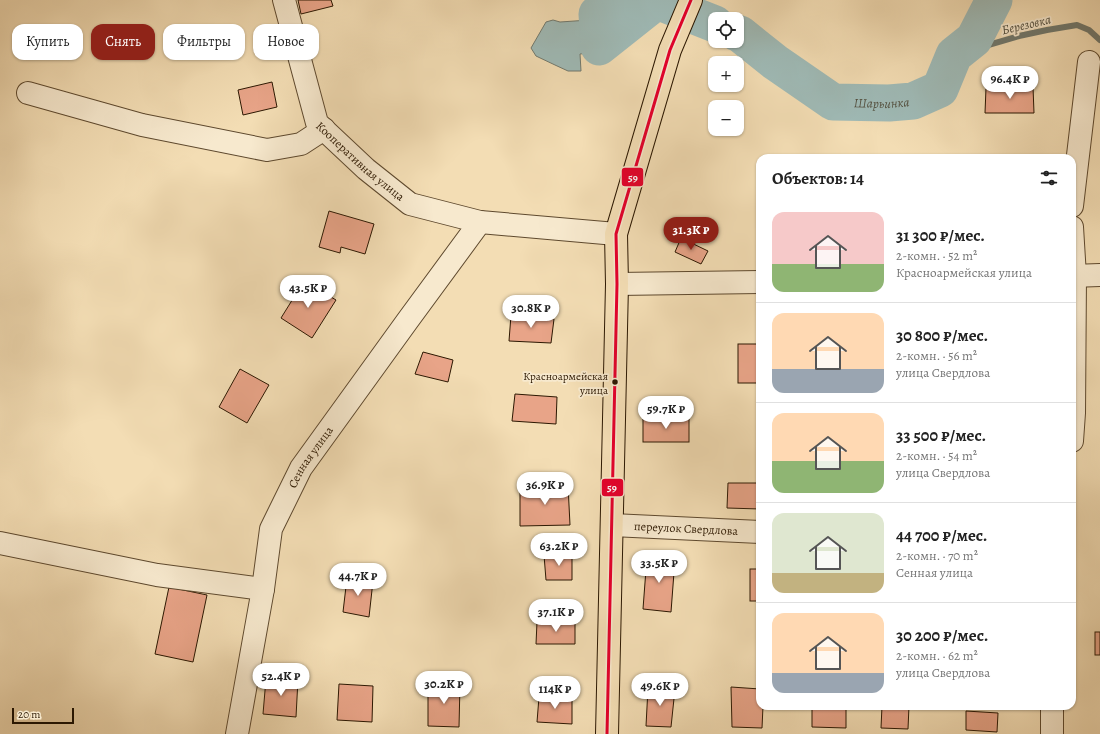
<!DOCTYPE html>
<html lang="ru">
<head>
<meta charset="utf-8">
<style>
  :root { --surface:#fff; --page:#f6f6f6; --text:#222; --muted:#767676; --line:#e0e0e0; --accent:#8f2418 }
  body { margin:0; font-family:Alegreya,serif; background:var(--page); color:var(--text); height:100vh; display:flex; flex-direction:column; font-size:15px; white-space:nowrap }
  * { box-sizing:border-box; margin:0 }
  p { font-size:13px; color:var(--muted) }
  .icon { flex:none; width:22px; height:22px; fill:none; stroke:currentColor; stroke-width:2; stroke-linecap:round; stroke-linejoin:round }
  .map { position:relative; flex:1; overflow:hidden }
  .drawer { position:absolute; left:756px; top:154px; width:320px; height:556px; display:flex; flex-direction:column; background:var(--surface); border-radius:12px; box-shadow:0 1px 3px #0004 }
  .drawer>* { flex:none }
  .hud { position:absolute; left:12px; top:24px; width:380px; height:36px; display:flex; gap:8px }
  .buttons { position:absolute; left:708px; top:12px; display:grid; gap:8px }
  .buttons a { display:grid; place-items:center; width:36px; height:36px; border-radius:8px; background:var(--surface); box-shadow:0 1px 3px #0004; font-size:20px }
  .scale { position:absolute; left:12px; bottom:10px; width:62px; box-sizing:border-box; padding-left:4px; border:2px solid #2c1802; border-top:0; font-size:11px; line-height:14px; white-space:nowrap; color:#2c1802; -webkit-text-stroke:3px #f7e9ce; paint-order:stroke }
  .price { position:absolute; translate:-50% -34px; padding:0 9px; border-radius:14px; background:#fff; color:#222; font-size:13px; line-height:26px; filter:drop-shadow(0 1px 2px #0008) }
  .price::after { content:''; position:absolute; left:50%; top:24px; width:12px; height:9px; margin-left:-6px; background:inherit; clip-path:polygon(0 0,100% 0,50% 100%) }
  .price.selected { background:var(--accent); color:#fff }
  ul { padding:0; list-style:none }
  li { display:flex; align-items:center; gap:12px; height:100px; padding:0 16px }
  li+li { border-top:1px solid var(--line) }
  li span { display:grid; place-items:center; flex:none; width:112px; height:80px; border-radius:12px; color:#555 }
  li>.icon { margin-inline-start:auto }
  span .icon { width:48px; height:48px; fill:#fffc; stroke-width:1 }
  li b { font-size:17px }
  h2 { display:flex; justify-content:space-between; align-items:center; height:48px; padding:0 16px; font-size:17px }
  .tag { padding:0 14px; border-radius:12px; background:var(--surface); box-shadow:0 1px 3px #0004; font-size:14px; line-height:36px }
  .tag.selected { background:var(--accent); color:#fff }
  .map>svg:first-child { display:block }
</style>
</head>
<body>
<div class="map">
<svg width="1100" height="734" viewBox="0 0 1100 734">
  <rect width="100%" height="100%" fill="#f3ddb4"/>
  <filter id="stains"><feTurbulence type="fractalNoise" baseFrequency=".005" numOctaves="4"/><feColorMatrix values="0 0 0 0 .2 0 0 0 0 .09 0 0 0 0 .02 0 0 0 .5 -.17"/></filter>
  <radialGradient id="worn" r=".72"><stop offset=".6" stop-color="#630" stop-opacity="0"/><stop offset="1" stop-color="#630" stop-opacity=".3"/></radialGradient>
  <path fill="#9fbab6" stroke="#71796e" d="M553,20L560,22L589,20L603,22L606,35L596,52L580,54L581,71H568L555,65L536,56L531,48L546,22Z"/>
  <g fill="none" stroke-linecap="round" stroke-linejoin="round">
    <path stroke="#71796e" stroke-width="6" d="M954,55L1019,36L1047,30L1077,25L1089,30L1100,40"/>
    <g stroke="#9fbab6" stroke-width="37">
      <path d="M627,0L597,14L599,47L657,1L715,24"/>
      <path id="s1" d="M737,33L740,34L775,62L833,102L889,103L913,101L940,89L954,55L974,39L994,0"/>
    </g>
  </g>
  <g fill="#e8a488" stroke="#2c1802">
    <path d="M298,0H331L333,6L301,14Z"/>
    <path d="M272,82L277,107L243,115L238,90Z"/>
    <path d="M1033,87L1034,113H985L986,88Z"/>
    <path d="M329,211L374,224L365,254L341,247L340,253L319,247Z"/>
    <path d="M681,238L708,251L701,264L675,252Z"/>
    <path d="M304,281L336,300L312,338L281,318Z"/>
    <path d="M511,315L554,319L551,343L509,341Z"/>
    <rect x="738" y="344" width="22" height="39"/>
    <path d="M423,352L453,360L448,382L415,374Z"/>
    <path d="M240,369L269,385L247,423L219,407Z"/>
    <path d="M515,394L557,397L556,424L512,421Z"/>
    <rect x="643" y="417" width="46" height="25"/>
    <path d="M728,483H760V509L727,508Z"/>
    <path d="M568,485L570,525L520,526V486Z"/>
    <path d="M572,554V580H546L544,555Z"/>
    <path d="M647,556L675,559L671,612L643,609Z"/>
    <rect x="750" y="569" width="10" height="32"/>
    <path d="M347,578L373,581L369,617L343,612Z"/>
    <path d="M169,587L207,595L193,662L155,654Z"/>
    <path d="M575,621V644H536L537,622Z"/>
    <rect x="1095" y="632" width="5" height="23"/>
    <path d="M266,679H298L296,717L263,714Z"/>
    <path d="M339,684L373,686L372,722L337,720Z"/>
    <path d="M428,684H460L459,727L428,726Z"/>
    <path d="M731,687L760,689V706H763L762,728L732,727Z"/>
    <path d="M648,688L675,689L671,727L646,726Z"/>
    <path d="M539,697H572V724L537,722Z"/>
    <path d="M812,706H846V728L812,727Z"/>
    <path d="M882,706H909L908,729L881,728Z"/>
    <path d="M966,711L998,713L997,732L966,730Z"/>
  </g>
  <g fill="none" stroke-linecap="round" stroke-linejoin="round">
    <defs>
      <g id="minor">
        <path id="s2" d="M284,0L317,123L366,169L410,204L480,222L616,234"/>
        <path d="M28,93L142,125L267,150L301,144L324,129"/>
        <path d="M1072,206L1089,62"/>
        <path d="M1072,227L1075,276L1074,413L1072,441"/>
        <path d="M1072,276L1100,275"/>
        <path d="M617,284L760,282"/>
        <path id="s3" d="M612,525L760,532"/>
        <path d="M0,543L157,575L263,589"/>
        <path d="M1052,706V734"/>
        <path id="s4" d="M237,734L263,589L271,529L301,468L408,320L480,222"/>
      </g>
      <path id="major" d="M607,734L617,284L616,234L670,50L691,0"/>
    </defs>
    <use href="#minor" stroke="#5e492e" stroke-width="24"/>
    <use href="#major" stroke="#2c1802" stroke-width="24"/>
    <use href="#minor" stroke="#f7e9ce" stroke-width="22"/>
    <use href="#major" stroke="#f3ddb4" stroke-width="22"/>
    <defs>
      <path id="bus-1" d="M607,734L617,284L616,234L670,50L691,0"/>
    </defs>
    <use href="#bus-1" stroke="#f7e9ce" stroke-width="6"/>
    <use href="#bus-1" stroke="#e4002b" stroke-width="3"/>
  </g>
  <circle fill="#2c1802" stroke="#f7e9ce" stroke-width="1.5" cx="615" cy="382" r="3.5"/>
  <g text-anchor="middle" stroke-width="3.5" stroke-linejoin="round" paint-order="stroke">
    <g font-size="11" fill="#2c1802" stroke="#f7e9ce" text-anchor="end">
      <text x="608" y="380">Красноармейская<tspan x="608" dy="14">улица</tspan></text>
    </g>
    <g font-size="12" fill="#2c1802" stroke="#f7e9ce">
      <text dy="4" stroke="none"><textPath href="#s2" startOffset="185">Кооперативная улица</textPath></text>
      <text dy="4" stroke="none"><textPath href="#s4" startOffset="290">Сенная улица</textPath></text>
      <text dy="4" stroke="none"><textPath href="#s3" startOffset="74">переулок Свердлова</textPath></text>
    </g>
    <g font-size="13" font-style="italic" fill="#545141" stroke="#f7e9ce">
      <text transform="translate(1026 24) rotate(-13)" y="5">Березовка</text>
      <text dy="5" stroke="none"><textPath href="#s1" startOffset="167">Шарьинка</textPath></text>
    </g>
  </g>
  <g stroke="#f7e9ce" stroke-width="1.5">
    <rect x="621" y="167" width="23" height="20" rx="4" fill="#e4002b"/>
    <rect x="601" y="478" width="23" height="19" rx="4" fill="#e4002b"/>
  </g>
  <g font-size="11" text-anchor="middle" font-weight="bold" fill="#fff">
    <text x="633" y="181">59</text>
    <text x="612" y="491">59</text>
  </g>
  <rect width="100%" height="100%" filter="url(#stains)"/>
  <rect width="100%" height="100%" fill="url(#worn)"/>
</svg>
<div class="buttons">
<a><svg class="icon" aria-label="locate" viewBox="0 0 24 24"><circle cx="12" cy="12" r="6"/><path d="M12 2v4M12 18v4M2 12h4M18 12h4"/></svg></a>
<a>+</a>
<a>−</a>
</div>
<div class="scale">20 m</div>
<b class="price" style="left:1010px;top:100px">96.4K ₽</b>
<b class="price selected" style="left:691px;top:251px">31.3K ₽</b>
<b class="price" style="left:308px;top:309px">43.5K ₽</b>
<b class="price" style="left:531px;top:329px">30.8K ₽</b>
<b class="price" style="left:666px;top:430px">59.7K ₽</b>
<b class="price" style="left:545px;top:506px">36.9K ₽</b>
<b class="price" style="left:559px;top:567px">63.2K ₽</b>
<b class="price" style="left:659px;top:584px">33.5K ₽</b>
<b class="price" style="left:358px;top:597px">44.7K ₽</b>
<b class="price" style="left:556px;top:633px">37.1K ₽</b>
<b class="price" style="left:281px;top:697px">52.4K ₽</b>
<b class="price" style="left:444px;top:705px">30.2K ₽</b>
<b class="price" style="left:660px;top:707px">49.6K ₽</b>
<b class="price" style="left:555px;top:710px">114K ₽</b>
<div class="hud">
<a class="tag">Купить</a>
<a class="tag selected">Снять</a>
<a class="tag">Фильтры</a>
<a class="tag">Новое</a>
</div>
<section class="drawer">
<h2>Объектов: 14<svg class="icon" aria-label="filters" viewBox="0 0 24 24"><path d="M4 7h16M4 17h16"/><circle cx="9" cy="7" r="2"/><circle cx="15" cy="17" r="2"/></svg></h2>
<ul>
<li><span style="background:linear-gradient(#f6c9c9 65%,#8fb573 0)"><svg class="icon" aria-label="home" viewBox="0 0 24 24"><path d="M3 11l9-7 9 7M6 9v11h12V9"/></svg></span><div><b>31 300 ₽/мес.</b><p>2-комн. · 52 m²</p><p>Красноармейская улица</p></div></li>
<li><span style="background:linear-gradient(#ffd9b3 70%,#9aa5b1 0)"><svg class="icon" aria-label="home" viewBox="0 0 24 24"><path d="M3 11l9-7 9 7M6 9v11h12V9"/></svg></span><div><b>30 800 ₽/мес.</b><p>2-комн. · 56 m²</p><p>улица Свердлова</p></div></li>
<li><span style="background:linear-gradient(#ffd9b3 60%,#8fb573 0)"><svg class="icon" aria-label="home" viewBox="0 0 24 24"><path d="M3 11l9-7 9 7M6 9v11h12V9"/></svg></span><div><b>33 500 ₽/мес.</b><p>2-комн. · 54 m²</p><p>улица Свердлова</p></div></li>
<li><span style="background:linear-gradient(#dfe7d0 75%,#c2b280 0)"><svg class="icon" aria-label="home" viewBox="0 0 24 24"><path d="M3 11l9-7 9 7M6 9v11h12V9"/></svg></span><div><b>44 700 ₽/мес.</b><p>2-комн. · 70 m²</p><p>Сенная улица</p></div></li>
<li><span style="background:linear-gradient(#ffd9b3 75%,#9aa5b1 0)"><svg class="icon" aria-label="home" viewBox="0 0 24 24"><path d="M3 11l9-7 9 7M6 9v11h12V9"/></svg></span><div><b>30 200 ₽/мес.</b><p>2-комн. · 62 m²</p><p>улица Свердлова</p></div></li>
</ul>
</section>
</div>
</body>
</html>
